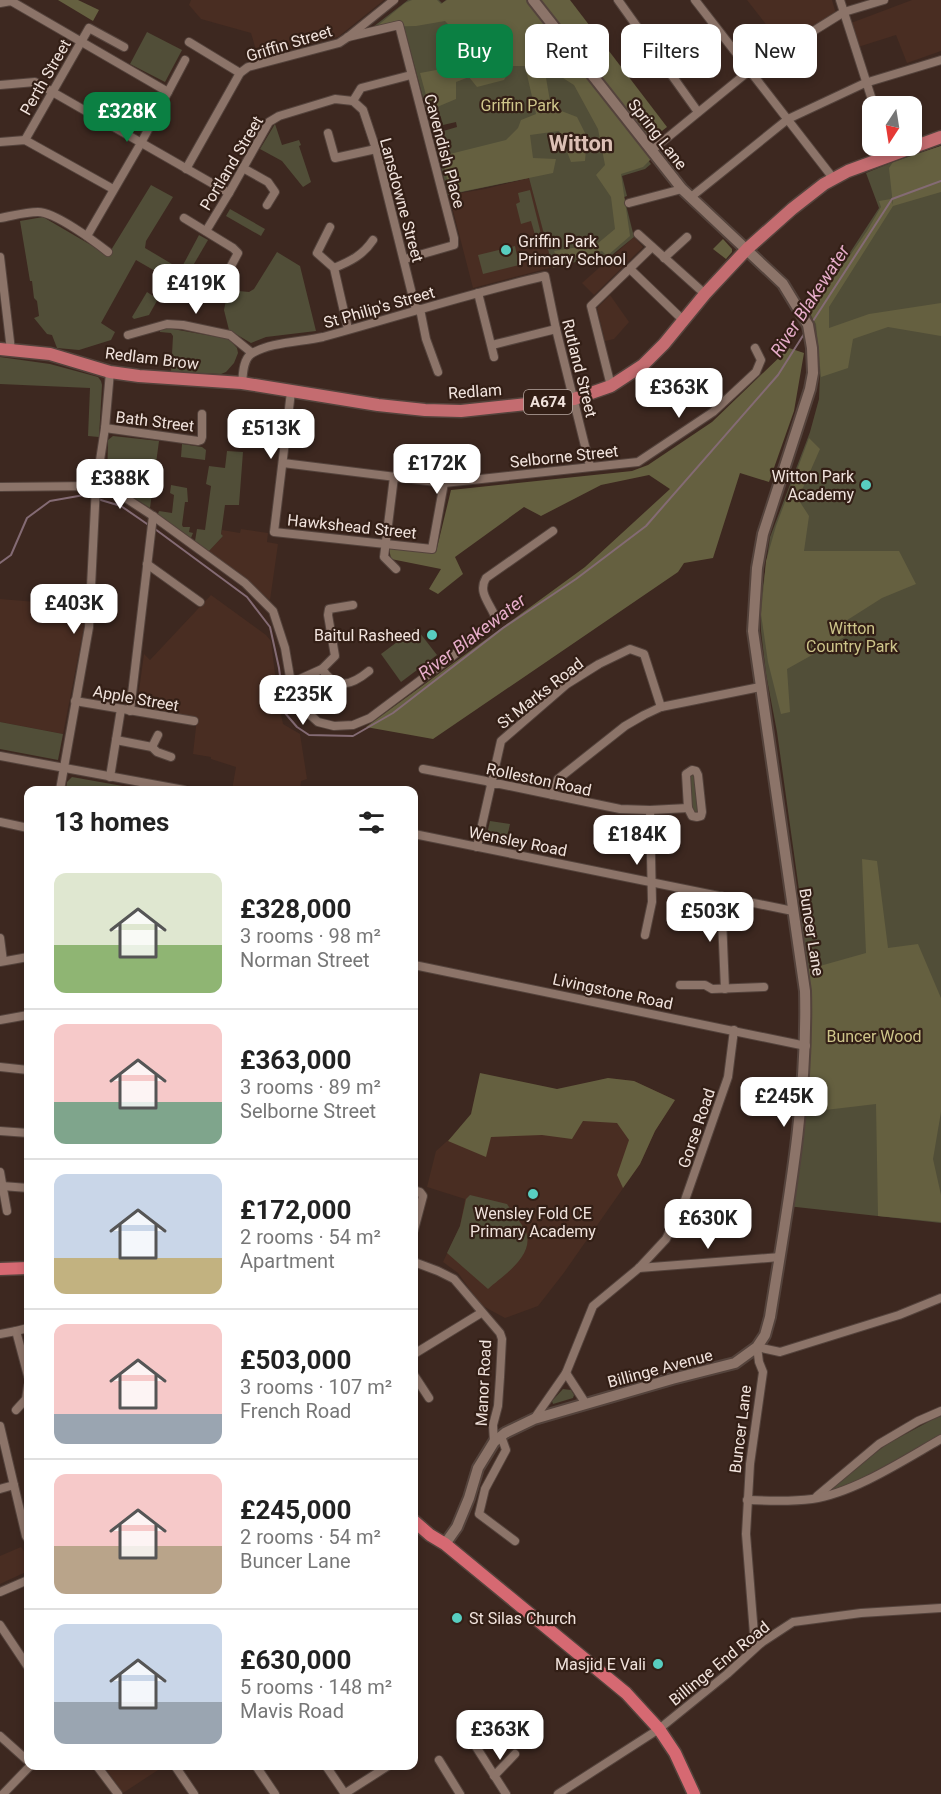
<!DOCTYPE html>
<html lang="en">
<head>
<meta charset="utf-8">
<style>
  :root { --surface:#fff; --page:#f6f6f6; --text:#222; --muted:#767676; --line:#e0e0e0; --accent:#0b8043 }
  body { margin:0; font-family:Roboto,sans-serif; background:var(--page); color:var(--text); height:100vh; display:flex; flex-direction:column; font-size:22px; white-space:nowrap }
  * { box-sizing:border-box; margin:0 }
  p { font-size:20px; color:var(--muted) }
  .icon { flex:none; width:33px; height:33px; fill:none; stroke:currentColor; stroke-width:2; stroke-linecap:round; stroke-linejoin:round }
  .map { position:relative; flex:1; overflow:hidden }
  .sheet { position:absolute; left:24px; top:786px; width:394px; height:984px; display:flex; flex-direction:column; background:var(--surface); border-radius:12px; box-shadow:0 3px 9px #0003 }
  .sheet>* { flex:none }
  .hud { position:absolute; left:436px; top:24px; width:414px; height:54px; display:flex; gap:12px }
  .needle { width:39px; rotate:192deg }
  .tools { position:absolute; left:862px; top:96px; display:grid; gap:12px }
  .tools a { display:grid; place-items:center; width:60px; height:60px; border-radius:12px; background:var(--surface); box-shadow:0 3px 9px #0003; font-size:30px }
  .price { position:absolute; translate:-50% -51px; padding:0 14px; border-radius:12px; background:#fff; color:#222; font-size:20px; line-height:39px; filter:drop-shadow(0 2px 3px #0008) }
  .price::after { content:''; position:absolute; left:50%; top:36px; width:18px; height:14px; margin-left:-9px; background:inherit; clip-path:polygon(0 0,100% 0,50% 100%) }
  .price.active { background:var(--accent); color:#fff }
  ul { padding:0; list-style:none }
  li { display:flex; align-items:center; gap:18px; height:150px; padding:0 30px }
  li+li { border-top:2px solid var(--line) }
  li span { display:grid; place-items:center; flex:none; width:168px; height:120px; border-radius:12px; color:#555 }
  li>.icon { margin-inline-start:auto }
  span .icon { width:72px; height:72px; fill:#fffc; stroke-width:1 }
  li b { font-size:26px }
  h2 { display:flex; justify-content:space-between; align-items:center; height:72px; padding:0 30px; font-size:26px }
  .pill { padding:0 21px; border-radius:12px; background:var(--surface); box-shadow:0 3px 9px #0003; font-size:21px; line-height:54px }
  .pill.active { background:var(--accent); color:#fff }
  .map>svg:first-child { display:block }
</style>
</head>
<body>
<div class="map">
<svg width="941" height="1794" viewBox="0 0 941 1794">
  <rect width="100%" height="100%" fill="#3d2820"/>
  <g fill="#492d22">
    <path d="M191,0H384L338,37L270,54L268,47L256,50L251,33L201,19L189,5Z"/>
    <path d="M747,0H832L836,14L783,46Z"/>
    <path d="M912,0H941V51L907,63L896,35L858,47L851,23Z"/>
    <path d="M529,178L553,267L473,288L449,195L485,189Z"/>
    <path d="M634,237L643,247L594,295L582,283Z"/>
    <path d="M610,295L629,322L614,339L605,341L597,308Z"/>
    <path d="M241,529L268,533L267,542L278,544L270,600L209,551L223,536L221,534L222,530L240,533Z"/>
    <path d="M211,595L266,635L271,641L278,699L283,724L300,734L307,779L301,781L300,790H232L236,767L211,759V757L193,754L197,718L155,711V708L137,705L144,654L150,660Z"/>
    <path d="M0,599L85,606L84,627L63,734L0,722Z"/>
    <path d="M608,1078L634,1081L675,1100L655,1131L640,1164L563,1274L538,1306L505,1318L481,1305L458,1273L443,1262L460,1226L465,1199L427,1187L436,1151L473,1118Z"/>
    <path d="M21,1547L28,1557V1571L0,1584V1556Z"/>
    <path d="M104,1766H164L123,1793Z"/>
  </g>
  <g fill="#514e38">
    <path d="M408,0H439L442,3L446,0H525L651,164L645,169L622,176L627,196L624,197L634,237L607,259L602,255L553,268L529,178L448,195L433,134L457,127L456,122L443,125L440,115L429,120L403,23L369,30Z"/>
    <path d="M147,32L182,50L165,82L130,64Z"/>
    <path d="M275,124L282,145L299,140L301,145L299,146L311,182L303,187L282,161L260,149Z"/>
    <path d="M941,146V1223L787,1206L798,1129L802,971L801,904L777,732L766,674L761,631V600L770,537L810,432L819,399L820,375L815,326L810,314L879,208L866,173L893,162Z"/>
    <path d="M151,185L173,197L146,241L145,248L177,267L169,279L136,260L101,323L115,332L111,340L79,350L57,348L52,335L47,334L34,318L39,316L37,301L34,298L32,281H30L20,221L43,217L108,255Z"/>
    <path d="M530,190L541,234L535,235L531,221L521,224L516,204L520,202L518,193Z"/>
    <path d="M230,209L265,229L261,236L226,216Z"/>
    <path d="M199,235L208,240L191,269L183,265Z"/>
    <path d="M515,246L519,265L483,274L478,255Z"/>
    <path d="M277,252L300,266L316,331L266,337L251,343L229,330L224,310L228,290L249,292L254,289Z"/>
    <path d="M147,292L158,299L149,315L134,319L132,317Z"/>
    <path d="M167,328L229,339L237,348L238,353L234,363L226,372L221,374L171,372L173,336L171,333L160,332V330Z"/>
    <path d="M0,357L50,364L98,377L101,381L102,385L99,437L88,436L90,388L0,384Z"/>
    <path d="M113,436L159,441L150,508L123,491L107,485L108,440Z"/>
    <path d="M182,444L202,447L206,450L205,460L181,457Z"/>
    <path d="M227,451L243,452L239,505H225L221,534L223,536L209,551L195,541L197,529L205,530L211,486L206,484L209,466L225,468Z"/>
    <path d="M171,485L187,488L188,502H185L182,525L183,527H190L189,532L193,533L191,538L158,514L159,511L172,513L174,495L170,493Z"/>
    <path d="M416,628L437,655L401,682L381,654Z"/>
    <path d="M0,722L63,734L58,760L0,749Z"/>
    <path d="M692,773L695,775L700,814H692L688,778Z"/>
    <path d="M72,777L145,790H66L67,782Z"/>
    <path d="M490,821L510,824L505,846L485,842Z"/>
    <path d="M470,1195L507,1204C513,1213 521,1222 526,1232C535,1255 503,1276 488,1289L447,1253L460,1226L466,1199Z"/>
    <path d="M563,1389L571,1390L574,1395L573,1398L553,1404L552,1401Z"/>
    <path d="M941,1415V1436L860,1480L828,1492L827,1490L887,1444Z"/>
  </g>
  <g fill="#656040">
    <path d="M58,0H78L99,10L93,21Z"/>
    <path d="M412,0H437L441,4L447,0H528L651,159L643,167L621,174L630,236L607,256L602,251L559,262L554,251L597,244L615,229L611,197L596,175L605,165L598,129L574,85L544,66L551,107L577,117L587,137L585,161L571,162L559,131L530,135L533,158L556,159L553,173L450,194L442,156L506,140L518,128L521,120L536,114L525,66H512L504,80L477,87L469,77L456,82V99L430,110L420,73L474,63L487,54L485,40L480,38L460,37L445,21L416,26L376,27L405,3Z"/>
    <path d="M540,0H570L667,127L649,141Z"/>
    <path d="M941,146V192L893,206L829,307V328L869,314L941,303V336L888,327L853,339L848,368L821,377L816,324L810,313L867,231L881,207L879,201L891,199L893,205L889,168L893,162Z"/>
    <path d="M723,239L732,249V252L726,259L713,249Z"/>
    <path d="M789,348L804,353L794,411L769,482L740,473L713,558L684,563L678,572L433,739L366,727L585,567L670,489L649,475L601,485L541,516L524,507L455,557L463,574L438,594L429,589L441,569L391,559L389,548L436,552L451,490L632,471L648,465L712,422Z"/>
    <path d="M809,438L820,449L798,499L809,516L804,551H899L916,584L882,598L841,624L846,636L787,669L790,712L781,714L768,662L761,614L766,561L776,526Z"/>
    <path d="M862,859L877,861L888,948L918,944L941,998V1112L933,1159L941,1195V1222L878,1216L876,1104L800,1113L802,971L866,953Z"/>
    <path d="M480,1073L557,1089L608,1078L634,1081L675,1100L655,1131L640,1164L623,1188L617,1175L629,1140L617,1123L583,1121L572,1139L542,1135L491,1137L486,1157L448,1141L471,1114Z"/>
  </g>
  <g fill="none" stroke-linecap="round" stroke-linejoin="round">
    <g stroke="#846b74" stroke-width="2">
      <path d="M811,324L892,199L941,181"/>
      <path d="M155,529L247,597L270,627L279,668L285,713L297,727L309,735L353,736L393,713L503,628L576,579L646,526L778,375L804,334"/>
      <path d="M0,563L11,555L27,518L50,501L84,495L121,506L150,526"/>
    </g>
    <defs>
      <g id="minor">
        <path d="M618,0L698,112"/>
        <path d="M695,0L833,178"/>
        <path d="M840,0L874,106"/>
        <path d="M0,3L11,1L168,92"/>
        <path d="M348,37L399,25L454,238V245L405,259"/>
        <path d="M189,42L240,73"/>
        <path d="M0,85L35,82L229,193"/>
        <path d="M353,101L363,110L376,149L416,310"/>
        <path d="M353,101L361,88L411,75"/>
        <path d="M328,133L335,158L376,149"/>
        <path d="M25,140L89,28L124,47"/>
        <path d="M0,142L25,140L113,189"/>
        <path d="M887,146L891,154"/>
        <path d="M651,151L749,71L844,12L884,0"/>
        <path d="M243,168L268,182L275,192L267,205"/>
        <path d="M186,169L240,73L248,67L339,43L348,37L394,0"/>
        <path d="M691,197L788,119L865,83L941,60"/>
        <path d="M629,203L682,189"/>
        <path d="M0,218C12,216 25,212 38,212C55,212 94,241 108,252"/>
        <path d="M184,218L233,248L238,253L230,268"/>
        <path d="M330,227L317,253L334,268L348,329"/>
        <path d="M206,231L229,193L269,122L279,116L335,99L353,101"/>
        <path d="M638,234L705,294"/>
        <path d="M87,236L141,143L185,60"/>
        <path d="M0,257L11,350"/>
        <path d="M664,258L687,237"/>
        <path d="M334,268C351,261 363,255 373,240"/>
        <path d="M630,269L684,321"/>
        <path d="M478,293L494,357"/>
        <path d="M420,309L426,339L438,372"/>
        <path d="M128,335L167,324L183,325L230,335L252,353"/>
        <path d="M492,345L556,329"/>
        <path d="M242,383C243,374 243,360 251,354C270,342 301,342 323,337C397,317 470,293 545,276L556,329L590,466"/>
        <path d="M611,386L591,306L652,247"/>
        <path d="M291,392L274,532L432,549L444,483"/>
        <path d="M105,428L198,441L201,440L202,437V414"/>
        <path d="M283,463L444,483L638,462L713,412L756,372L761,360L755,348"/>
        <path d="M394,477L384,557L396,569"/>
        <path d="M0,487L96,486L115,491L153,516L245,583L273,611L285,648L291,683L297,699L307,712L318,722L334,726L353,725L370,718L450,658L492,625L496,619C491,604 477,593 486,578L553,531"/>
        <path d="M147,564L200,602"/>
        <path d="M322,669C336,691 352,685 369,671"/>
        <path d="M291,683L322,669L335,656L328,615L329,609L353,605"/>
        <path d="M75,701L194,721"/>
        <path d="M130,711L153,516"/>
        <path d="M116,740L152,747L157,752L171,757"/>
        <path d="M152,747L158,735"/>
        <path d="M0,756L184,790"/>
        <path d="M423,769L486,781L492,784H500L620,809L650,810L688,808"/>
        <path d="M692,770L696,771L698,775L702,812L701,816L697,817L692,816L688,808L686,774Z"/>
        <path d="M110,777L121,709"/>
        <path d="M60,790L89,627L96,486L105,428L110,372"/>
        <path d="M552,795L558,779L625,726L644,715L661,707L760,687"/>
        <path d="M0,822L28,828"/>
        <path d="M414,834L793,911"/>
        <path d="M477,847L501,741L567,684L599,664L630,649L644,654L661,707"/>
        <path d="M721,896L725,989"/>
        <path d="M645,935L652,902L650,810"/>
        <path d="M0,938L3,961"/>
        <path d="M0,962L28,957"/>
        <path d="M414,965L806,1046"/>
        <path d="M680,985H705L712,989L764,987"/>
        <path d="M0,1020L28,1015"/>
        <path d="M0,1067L28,1070"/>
        <path d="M0,1131L28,1133"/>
        <path d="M0,1172L7,1211"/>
        <path d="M2,1186L28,1188"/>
        <path d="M414,1190L420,1192L423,1196L414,1230"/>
        <path d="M414,1262L438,1271L454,1279L500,1333L502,1339L500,1377L498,1406L493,1425L494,1442"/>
        <path d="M639,1268L780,1257"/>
        <path d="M16,1331L28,1328"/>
        <path d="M0,1334L16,1331L28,1376"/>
        <path d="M414,1354L481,1313"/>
        <path d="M566,1373L586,1404"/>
        <path d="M414,1375L429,1398"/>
        <path d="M16,1410L26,1399L28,1386"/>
        <path d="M534,1419L566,1373L593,1306L639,1268L666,1239L685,1200L728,1077L734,1030"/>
        <path d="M0,1426L26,1536L28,1539"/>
        <path d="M501,1436L506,1450L485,1489L479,1514L515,1541"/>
        <path d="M0,1489L14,1485"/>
        <path d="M817,1496L879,1444L918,1421L941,1411"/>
        <path d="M747,1500C769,1501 790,1502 812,1499C854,1493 904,1460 941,1439"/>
        <path d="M0,1592L28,1580"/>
        <path d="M0,1625L28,1667"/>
        <path d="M761,1643L754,1634L746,1534L750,1464L763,1372L759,1362L757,1347L780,1352L899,1315L941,1298"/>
        <path d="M0,1736L28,1761"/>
        <path d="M473,1742L506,1794"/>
        <path d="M439,1760L460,1794"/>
        <path d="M97,1766L118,1794"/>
        <path d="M175,1766L194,1794"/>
        <path d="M256,1766L275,1794"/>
        <path d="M326,1766L345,1794"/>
        <path d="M494,1776L515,1754"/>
        <path d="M3,1794L30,1766"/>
        <path d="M344,1794L388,1766"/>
        <path d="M558,1794L659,1729L727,1674L761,1643L793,1622L861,1613L941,1608"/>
      </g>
      <path id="secondary" d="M445,1544L457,1527L469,1498L478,1468L494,1442L505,1433L534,1419L672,1379L735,1363L757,1347L765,1335L770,1317C787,1210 808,1100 805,991L753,631L757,568L763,534L810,389L813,373L812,348L808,325L783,284L682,189L533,0"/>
      <path id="primary" d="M0,349L50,354L110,372L139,376L242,383L378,405L425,410L461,411L574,399L611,386L643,365L664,344L705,294L747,249L792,209L824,184L848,171L941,137"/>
      <g id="trunk">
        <path d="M0,1269L28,1268"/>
        <path d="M414,1521L430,1535L445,1544L626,1693L659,1729L675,1753L694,1794"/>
      </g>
    </defs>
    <use href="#minor" stroke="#54433c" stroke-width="10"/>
    <use href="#secondary" stroke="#54433c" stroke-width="14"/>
    <use href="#primary" stroke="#54433c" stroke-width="15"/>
    <use href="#trunk" stroke="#54433c" stroke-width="15"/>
    <use href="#minor" stroke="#8c7469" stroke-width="8"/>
    <use href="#secondary" stroke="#8c7469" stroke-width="10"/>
    <use href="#primary" stroke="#c46c70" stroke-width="12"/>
    <use href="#trunk" stroke="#d66972" stroke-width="12"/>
  </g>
  <g fill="#58cec0" stroke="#331f16" stroke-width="2">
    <circle cx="506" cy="250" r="6"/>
    <circle cx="866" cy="485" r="6"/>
    <circle cx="432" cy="635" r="6"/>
    <circle cx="533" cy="1194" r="6"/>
    <circle cx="457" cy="1618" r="6"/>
    <circle cx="658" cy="1664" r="6"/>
  </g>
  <g text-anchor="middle" stroke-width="4.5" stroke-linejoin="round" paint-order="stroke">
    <rect fill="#331f16" stroke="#b8a8a1" stroke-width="1.5" x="524" y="390" width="48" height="24" rx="4.5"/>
    <g font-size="15" font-weight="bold" fill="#f1e3dd">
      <text x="548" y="407">A674</text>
    </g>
    <g font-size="16" fill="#f1e3dd" stroke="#331f16">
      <text transform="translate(289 43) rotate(-17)" y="6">Griffin Street</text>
      <text transform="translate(45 77) rotate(-60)" y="6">Perth Street</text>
      <text transform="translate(658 134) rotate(52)" y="6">Spring Lane</text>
      <text transform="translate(445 151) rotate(75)" y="6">Cavendish Place</text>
      <text transform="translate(231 163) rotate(-59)" y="6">Portland Street</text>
      <text transform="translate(402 200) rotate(75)" y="6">Lansdowne Street</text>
      <text transform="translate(379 307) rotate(-16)" y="6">St Philip's Street</text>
      <text transform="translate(152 358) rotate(7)" y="6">Redlam Brow</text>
      <text transform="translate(580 368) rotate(76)" y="6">Rutland Street</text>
      <text transform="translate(475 391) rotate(-4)" y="6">Redlam</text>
      <text transform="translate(155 421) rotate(7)" y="6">Bath Street</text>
      <text transform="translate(564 456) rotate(-6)" y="6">Selborne Street</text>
      <text transform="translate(352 526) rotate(6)" y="6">Hawkshead Street</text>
      <text transform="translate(540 693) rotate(-38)" y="6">St Marks Road</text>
      <text transform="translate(136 698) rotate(10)" y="6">Apple Street</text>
      <text transform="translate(539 779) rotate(12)" y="6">Rolleston Road</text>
      <text transform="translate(518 841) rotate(11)" y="6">Wensley Road</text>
      <text transform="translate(812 932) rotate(81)" y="6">Buncer Lane</text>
      <text transform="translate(613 991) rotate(12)" y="6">Livingstone Road</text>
      <text transform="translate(696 1128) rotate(-71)" y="6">Gorse Road</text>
      <text transform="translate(660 1368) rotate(-15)" y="6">Billinge Avenue</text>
      <text transform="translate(483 1383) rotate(-87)" y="6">Manor Road</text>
      <text transform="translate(740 1429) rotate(-83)" y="6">Buncer Lane</text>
      <text transform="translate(719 1663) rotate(-39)" y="6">Billinge End Road</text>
    </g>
    <g font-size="16" fill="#cec58a" stroke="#331f16">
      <text x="520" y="111">Griffin Park</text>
      <text x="852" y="634">Witton<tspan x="852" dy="18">Country Park</tspan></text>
      <text x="874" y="1042">Buncer Wood</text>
    </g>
    <g font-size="16" fill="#f1e3dd" stroke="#331f16" text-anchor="end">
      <text x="518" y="247" text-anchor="start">Griffin Park<tspan x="518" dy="18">Primary School</tspan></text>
      <text x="854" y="482">Witton Park<tspan x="854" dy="18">Academy</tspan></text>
      <text x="420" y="641">Baitul Rasheed</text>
      <text x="533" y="1219" text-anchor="middle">Wensley Fold CE<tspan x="533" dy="18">Primary Academy</tspan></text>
      <text x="469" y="1624" text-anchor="start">St Silas Church</text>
      <text x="646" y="1670">Masjid E Vali</text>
    </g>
    <g font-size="18" font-style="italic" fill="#e7adca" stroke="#331f16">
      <text transform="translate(810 301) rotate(-57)" y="6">River Blakewater</text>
      <text transform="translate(472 637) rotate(-37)" y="6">River Blakewater</text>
    </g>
    <g font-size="22" font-weight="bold" fill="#dcc0b5" stroke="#331f16">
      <text x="581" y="151">Witton</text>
    </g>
  </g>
</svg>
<div class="tools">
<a><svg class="needle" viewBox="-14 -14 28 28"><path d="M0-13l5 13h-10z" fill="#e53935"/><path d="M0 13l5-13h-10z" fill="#767676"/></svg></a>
</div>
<b class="price active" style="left:127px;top:143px">£328K</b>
<b class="price" style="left:196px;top:315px">£419K</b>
<b class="price" style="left:679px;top:419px">£363K</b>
<b class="price" style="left:271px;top:460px">£513K</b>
<b class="price" style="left:437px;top:495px">£172K</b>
<b class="price" style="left:120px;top:510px">£388K</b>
<b class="price" style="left:74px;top:635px">£403K</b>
<b class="price" style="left:303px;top:726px">£235K</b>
<b class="price" style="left:637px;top:866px">£184K</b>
<b class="price" style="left:710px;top:943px">£503K</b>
<b class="price" style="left:784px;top:1128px">£245K</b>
<b class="price" style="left:708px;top:1250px">£630K</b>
<b class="price" style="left:500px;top:1761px">£363K</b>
<div class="hud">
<a class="pill active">Buy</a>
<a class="pill">Rent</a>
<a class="pill">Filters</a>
<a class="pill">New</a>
</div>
<section class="sheet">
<h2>13 homes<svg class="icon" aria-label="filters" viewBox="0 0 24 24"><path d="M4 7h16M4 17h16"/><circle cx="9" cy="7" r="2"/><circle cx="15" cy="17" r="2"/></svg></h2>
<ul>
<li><span style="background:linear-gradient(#dfe7d0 60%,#8fb573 0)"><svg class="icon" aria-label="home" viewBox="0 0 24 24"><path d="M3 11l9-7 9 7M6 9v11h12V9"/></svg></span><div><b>£328,000</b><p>3 rooms · 98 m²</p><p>Norman Street</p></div></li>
<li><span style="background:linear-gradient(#f6c9c9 65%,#7fa58c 0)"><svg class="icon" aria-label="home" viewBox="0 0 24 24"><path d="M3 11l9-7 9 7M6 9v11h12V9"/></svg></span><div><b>£363,000</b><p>3 rooms · 89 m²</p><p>Selborne Street</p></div></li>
<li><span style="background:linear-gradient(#c9d6e8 70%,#c2b280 0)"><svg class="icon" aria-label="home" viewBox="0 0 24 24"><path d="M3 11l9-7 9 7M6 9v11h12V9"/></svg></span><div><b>£172,000</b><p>2 rooms · 54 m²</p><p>Apartment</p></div></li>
<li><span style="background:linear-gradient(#f6c9c9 75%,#9aa5b1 0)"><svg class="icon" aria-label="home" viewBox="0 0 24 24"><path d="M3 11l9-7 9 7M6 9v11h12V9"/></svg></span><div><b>£503,000</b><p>3 rooms · 107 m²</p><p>French Road</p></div></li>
<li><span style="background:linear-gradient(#f6c9c9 60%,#b9a48a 0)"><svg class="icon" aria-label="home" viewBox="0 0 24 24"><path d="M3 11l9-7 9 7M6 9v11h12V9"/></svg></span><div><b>£245,000</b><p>2 rooms · 54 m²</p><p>Buncer Lane</p></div></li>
<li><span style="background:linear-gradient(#c9d6e8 65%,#9aa5b1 0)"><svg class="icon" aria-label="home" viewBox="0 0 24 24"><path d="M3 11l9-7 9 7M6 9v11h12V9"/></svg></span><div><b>£630,000</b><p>5 rooms · 148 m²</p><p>Mavis Road</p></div></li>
</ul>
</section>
</div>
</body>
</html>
